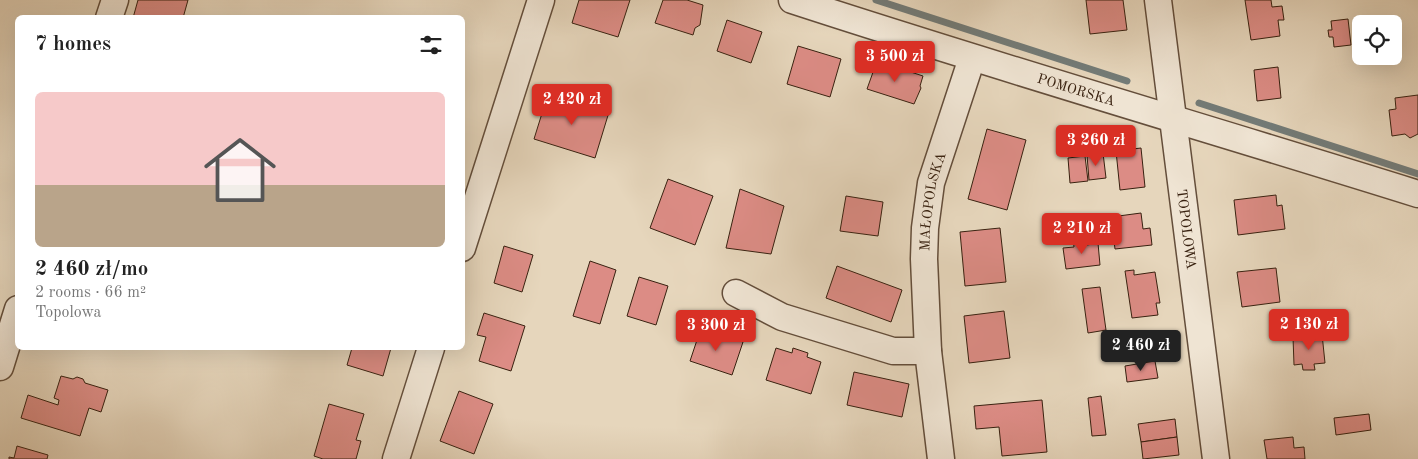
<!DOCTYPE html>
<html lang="en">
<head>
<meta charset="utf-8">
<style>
  :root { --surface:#fff; --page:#f2f2f2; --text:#222; --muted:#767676; --accent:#d93025 }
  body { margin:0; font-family:"Old Standard TT",serif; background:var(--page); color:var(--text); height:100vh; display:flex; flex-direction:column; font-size:19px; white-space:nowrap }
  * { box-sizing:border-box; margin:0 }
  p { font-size:16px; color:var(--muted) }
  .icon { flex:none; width:28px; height:28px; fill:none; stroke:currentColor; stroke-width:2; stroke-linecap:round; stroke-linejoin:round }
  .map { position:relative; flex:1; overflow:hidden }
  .details { position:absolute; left:15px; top:15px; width:450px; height:335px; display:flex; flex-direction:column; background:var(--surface); border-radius:8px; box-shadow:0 5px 20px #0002 }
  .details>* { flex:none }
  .buttons { position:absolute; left:1352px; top:15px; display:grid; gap:10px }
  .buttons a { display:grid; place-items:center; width:50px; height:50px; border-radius:8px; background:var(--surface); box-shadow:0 5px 20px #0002; font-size:25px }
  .price { position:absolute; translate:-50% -42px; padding:0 11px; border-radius:5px; background:var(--accent); color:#fff; font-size:16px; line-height:32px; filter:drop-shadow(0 1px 2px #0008) }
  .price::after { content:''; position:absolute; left:50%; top:30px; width:15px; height:11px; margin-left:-8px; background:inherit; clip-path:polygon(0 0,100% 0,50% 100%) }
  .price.on { background:#222; color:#fff }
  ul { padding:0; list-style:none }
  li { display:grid; align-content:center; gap:10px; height:265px; padding:0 20px }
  li span { display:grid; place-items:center; height:155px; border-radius:8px; color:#555 }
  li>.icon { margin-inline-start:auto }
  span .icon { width:90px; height:90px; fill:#fffc; stroke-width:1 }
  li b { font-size:21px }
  h2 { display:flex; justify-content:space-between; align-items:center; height:60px; padding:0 20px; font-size:21px }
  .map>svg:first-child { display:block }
</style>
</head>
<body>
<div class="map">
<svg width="1418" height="459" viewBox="0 0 1418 459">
  <rect width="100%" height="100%" fill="#e6d6bc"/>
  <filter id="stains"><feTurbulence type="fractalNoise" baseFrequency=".004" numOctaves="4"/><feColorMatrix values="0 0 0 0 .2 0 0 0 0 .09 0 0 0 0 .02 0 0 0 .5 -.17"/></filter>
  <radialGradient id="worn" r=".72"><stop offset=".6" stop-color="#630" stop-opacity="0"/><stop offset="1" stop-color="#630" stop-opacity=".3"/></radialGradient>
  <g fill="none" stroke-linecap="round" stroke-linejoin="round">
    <g stroke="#737b77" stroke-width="7">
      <path d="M876,0L1127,81"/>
      <path d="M1199,103L1418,174"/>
    </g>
  </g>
  <g fill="#dc8c85" stroke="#382110">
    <path d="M138,0H188L183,18H133Z"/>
    <path d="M579,0H630L618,37L572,23Z"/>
    <path d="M663,0H687L703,5L700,25L695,28L693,35L655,23Z"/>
    <path d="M1086,0H1123L1127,30L1090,34Z"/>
    <path d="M1245,0H1271L1272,7L1282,6L1284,20H1278L1280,36L1251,40Z"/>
    <path d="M1348,19L1351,45L1334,47L1333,37H1329L1328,30H1332L1331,21Z"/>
    <path d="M727,20L762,32L751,63L717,51Z"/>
    <path d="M798,46L841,59L830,97L787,84Z"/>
    <path d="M877,61L923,76L920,86L921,88L914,104L867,89Z"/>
    <path d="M1278,67L1281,98L1257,101L1254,70Z"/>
    <path d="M548,94L609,112L595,158L534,139Z"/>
    <path d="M1418,95V134L1410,138L1405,134L1392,136L1389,110L1396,109L1395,98Z"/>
    <path d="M987,129L1026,140L1007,210L968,199Z"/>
    <path d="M1141,148L1145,187L1120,190L1116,151Z"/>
    <path d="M1103,153L1106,178L1089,180L1087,155Z"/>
    <path d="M1085,156L1088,181L1070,183L1068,158Z"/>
    <path d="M668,179L713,196L695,245L650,228Z"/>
    <path d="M740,189L784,206L771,254L726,248Z"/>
    <path d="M1276,195L1277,206L1282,205L1285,229L1238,235L1234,200Z"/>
    <path d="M846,196L883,202L878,236L840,231Z"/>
    <path d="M1141,213L1143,229L1150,228L1152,245L1115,249L1111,217Z"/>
    <path d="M1000,228L1006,282L965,286L960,232Z"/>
    <path d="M1086,237L1087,245L1098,243L1100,265L1066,269L1063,248L1074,247L1073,239Z"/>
    <path d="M504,246L533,255L522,292L494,283Z"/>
    <path d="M590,261L616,270L600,324L573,316Z"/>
    <path d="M837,266L902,290L891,322L826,298Z"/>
    <path d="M1276,268L1280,302L1242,307L1237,272Z"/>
    <path d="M1134,270V275L1155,272L1160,303H1156L1158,315L1132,318L1125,271Z"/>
    <path d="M639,277L668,286L656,325L627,316Z"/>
    <path d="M1100,287L1106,330L1088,333L1082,289Z"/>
    <path d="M1004,311L1010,358L969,363L964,316Z"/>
    <path d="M484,313L525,326L511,371L479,361L486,337L477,335Z"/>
    <path d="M701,328L743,342L732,375L690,361Z"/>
    <path d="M1322,334L1325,363L1314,364L1315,370H1303L1302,364L1294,365L1293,337Z"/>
    <path d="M352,348H391L383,376L347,365Z"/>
    <path d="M776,348L792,353L793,348L808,353L807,357L821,362L811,394L766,380Z"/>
    <path d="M1155,361L1158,378L1127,382L1125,366Z"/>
    <path d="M854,372L909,384L902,417L847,405Z"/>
    <path d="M61,376L73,379L77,377L83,379L85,383L108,390L101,412L89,408L80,436L21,418L28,395L58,405L59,400L54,398Z"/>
    <path d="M459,391L493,404L474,454L440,441Z"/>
    <path d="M1101,396L1106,435L1092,436L1088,398Z"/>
    <path d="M1042,400L1047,452L1002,456L999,427L976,429L974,406Z"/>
    <path d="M329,404L364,414L356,440L361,441L356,459H323L314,456Z"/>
    <path d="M1369,414L1371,430L1336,435L1334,418Z"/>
    <path d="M1175,419L1177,437L1141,442L1138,424Z"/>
    <path d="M1177,437L1179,455L1143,459L1141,442Z"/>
    <path d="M1293,437L1294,448L1304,447L1305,459H1267L1264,440Z"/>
    <path d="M17,446L48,455L47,459H9V457L14,458Z"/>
  </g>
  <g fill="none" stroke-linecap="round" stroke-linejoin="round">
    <defs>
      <g id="minor">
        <path id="s1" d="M792,0C1000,68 1210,129 1418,194"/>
        <path id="s2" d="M1158,0L1216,459"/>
        <path d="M109,18L115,0"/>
        <path d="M462,248L541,0"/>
        <path d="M736,293L782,317L893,351H928"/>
        <path d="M0,367L18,309"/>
        <path d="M396,459L431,348"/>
        <path id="s3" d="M941,459L928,351L924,259L925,228L931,183L972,58"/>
      </g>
    </defs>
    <use href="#minor" stroke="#644e3b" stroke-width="29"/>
    <use href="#minor" stroke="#efe4d3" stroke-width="26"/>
  </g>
  <g text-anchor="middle" stroke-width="5" stroke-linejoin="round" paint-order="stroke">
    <g font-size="14" fill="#382110" stroke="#efe4d3">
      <text dy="5" stroke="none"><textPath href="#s1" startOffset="298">POMORSKA</textPath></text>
      <text dy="5" stroke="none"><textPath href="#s3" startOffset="259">MAŁOPOLSKA</textPath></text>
      <text dy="5" stroke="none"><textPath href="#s2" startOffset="231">TOPOLOWA</textPath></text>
    </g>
  </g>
  <rect width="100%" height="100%" filter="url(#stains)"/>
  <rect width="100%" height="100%" fill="url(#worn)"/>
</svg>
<div class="buttons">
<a><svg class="icon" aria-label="locate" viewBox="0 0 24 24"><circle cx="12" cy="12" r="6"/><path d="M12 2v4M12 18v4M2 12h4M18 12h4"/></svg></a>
</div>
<b class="price" style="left:895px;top:83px">3 500 zł</b>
<b class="price" style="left:572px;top:126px">2 420 zł</b>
<b class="price" style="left:1096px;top:167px">3 260 zł</b>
<b class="price" style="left:1082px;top:255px">2 210 zł</b>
<b class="price" style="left:1309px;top:351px">2 130 zł</b>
<b class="price" style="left:716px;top:352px">3 300 zł</b>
<b class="price on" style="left:1141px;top:372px">2 460 zł</b>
<section class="details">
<h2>7 homes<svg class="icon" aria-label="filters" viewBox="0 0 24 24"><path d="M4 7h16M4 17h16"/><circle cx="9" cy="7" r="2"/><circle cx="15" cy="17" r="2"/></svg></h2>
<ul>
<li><span style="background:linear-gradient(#f6c9c9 60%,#b9a48a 0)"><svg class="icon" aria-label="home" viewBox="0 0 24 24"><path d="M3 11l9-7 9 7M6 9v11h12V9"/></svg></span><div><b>2 460 zł/mo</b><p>2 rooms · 66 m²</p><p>Topolowa</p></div></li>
</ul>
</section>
</div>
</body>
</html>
